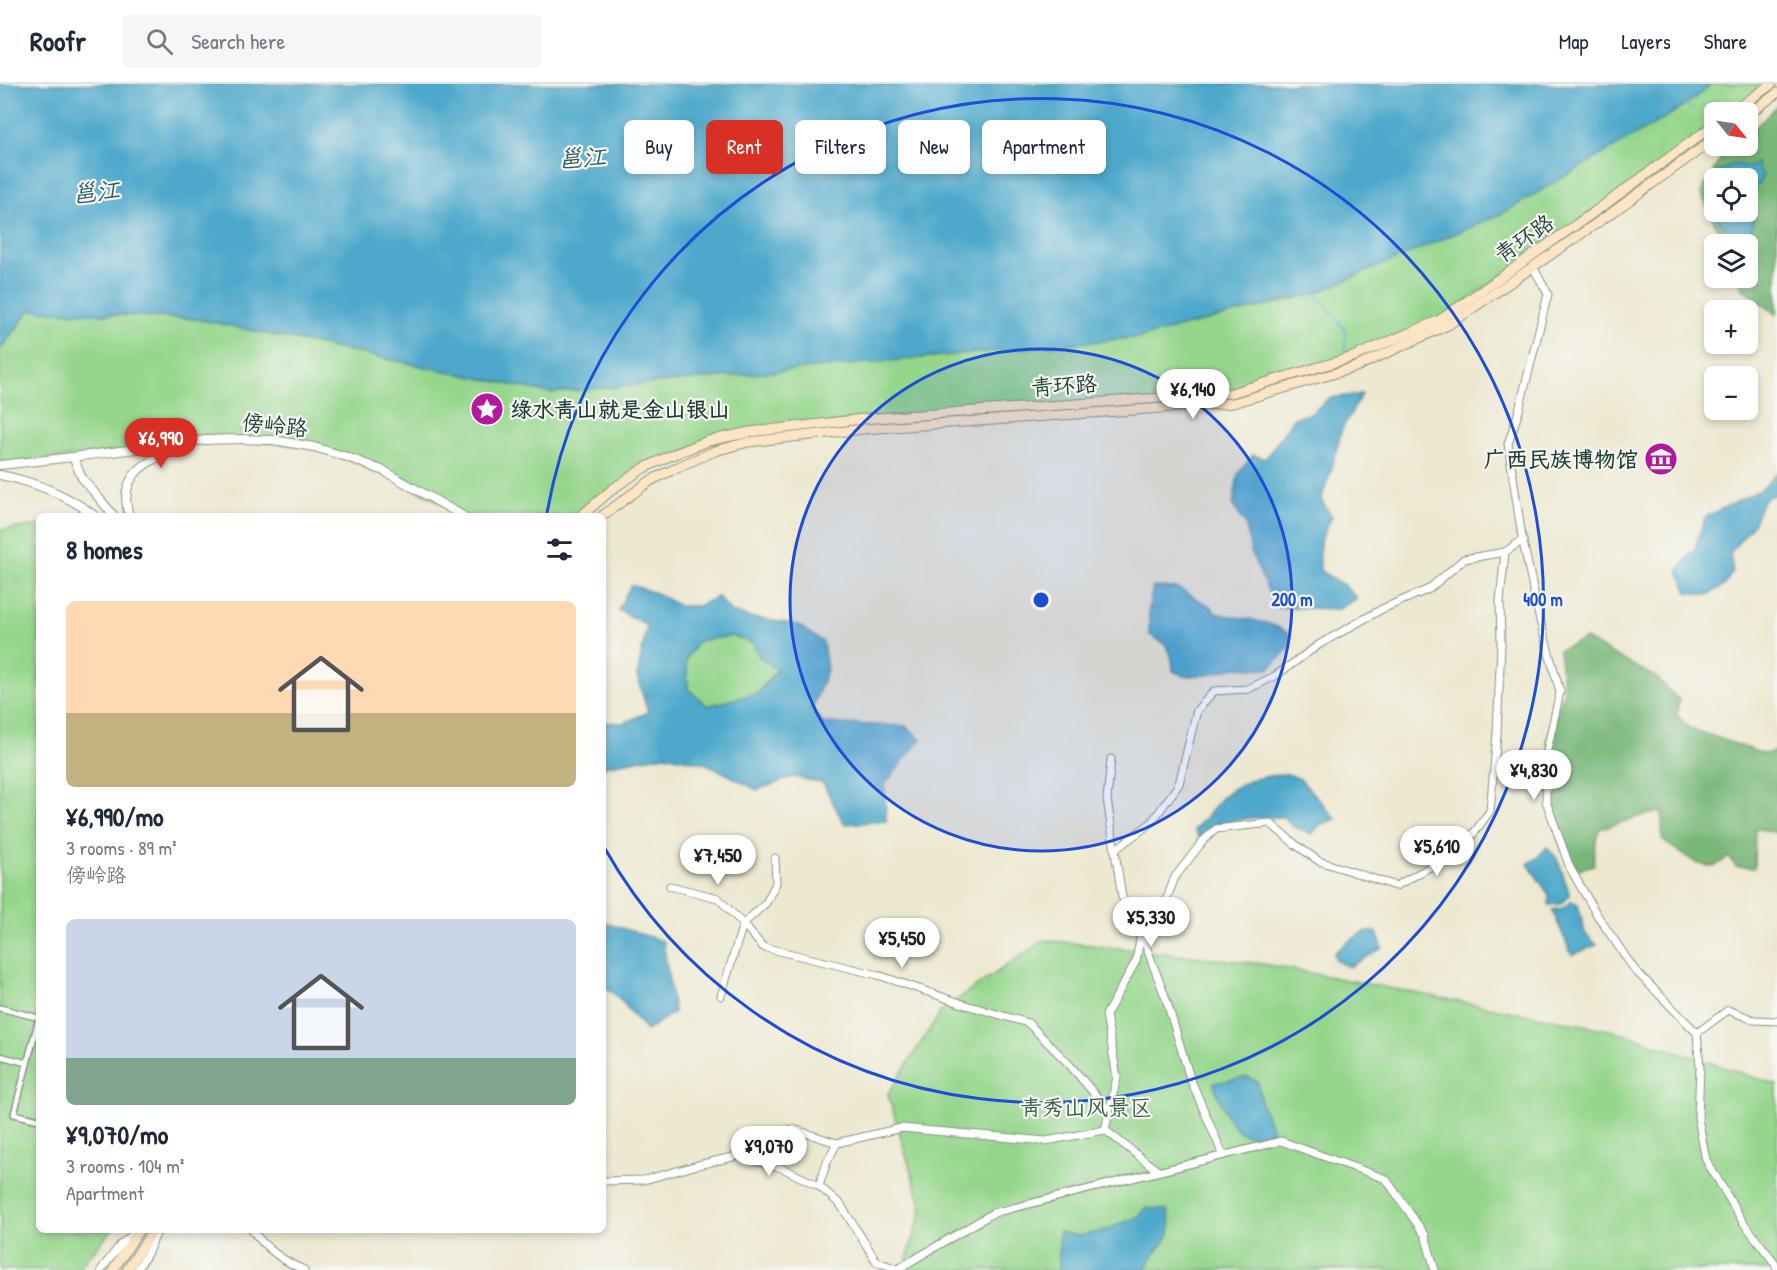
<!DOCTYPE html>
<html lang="en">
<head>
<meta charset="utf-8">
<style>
  :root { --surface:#fff; --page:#f6f6f7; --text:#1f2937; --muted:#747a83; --line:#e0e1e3; --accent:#d93025 }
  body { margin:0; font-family:"Patrick Hand","LXGW WenKai TC",sans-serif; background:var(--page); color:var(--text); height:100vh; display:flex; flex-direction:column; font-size:22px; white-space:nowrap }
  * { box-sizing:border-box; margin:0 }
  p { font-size:20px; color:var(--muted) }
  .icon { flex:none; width:33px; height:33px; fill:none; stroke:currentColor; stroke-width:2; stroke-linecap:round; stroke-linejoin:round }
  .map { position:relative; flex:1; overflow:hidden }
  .sheet { position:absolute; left:36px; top:429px; width:570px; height:720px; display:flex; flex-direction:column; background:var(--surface); border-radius:9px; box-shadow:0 3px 9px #0003 }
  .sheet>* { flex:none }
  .banner { position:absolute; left:624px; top:36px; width:570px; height:54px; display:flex; gap:12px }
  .needle { width:39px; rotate:120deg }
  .controls { position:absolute; left:1704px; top:18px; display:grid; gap:12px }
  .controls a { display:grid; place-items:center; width:54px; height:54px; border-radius:9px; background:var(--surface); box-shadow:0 3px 9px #0003; font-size:30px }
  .price { position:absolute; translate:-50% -51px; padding:0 14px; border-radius:21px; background:#fff; color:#222; font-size:20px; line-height:39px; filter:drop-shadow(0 2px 3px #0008) }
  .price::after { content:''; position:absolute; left:50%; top:36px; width:18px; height:14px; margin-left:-9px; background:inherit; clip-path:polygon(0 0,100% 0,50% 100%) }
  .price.on { background:var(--accent); color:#fff }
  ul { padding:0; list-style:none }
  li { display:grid; align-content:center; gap:12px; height:318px; padding:0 30px }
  li span { display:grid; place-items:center; height:186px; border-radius:9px; color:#555 }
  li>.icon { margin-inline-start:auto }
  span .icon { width:108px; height:108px; fill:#fffc; stroke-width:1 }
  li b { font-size:26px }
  h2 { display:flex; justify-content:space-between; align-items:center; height:72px; padding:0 30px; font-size:26px }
  .pill { padding:0 21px; border-radius:9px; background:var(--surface); box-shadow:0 3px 9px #0003; font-size:21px; line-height:54px }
  .pill.on { background:var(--accent); color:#fff }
  header { display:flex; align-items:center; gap:36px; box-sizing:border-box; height:84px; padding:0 30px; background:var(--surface); border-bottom:2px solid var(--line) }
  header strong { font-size:28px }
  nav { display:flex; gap:33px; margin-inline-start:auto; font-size:21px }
  .search { width:420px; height:54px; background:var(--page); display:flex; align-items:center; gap:15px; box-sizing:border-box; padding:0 21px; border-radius:9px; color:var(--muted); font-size:22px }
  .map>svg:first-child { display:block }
</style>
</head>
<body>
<header>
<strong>Roofr</strong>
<div class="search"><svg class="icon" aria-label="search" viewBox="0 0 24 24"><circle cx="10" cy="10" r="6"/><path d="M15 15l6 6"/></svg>Search here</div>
<nav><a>Map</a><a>Layers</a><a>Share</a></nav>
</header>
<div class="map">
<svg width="1777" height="1186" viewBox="0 0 1777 1186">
  <rect width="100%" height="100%" fill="#f6f6f2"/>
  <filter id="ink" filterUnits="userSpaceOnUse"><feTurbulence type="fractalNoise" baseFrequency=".0167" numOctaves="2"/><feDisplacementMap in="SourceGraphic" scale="12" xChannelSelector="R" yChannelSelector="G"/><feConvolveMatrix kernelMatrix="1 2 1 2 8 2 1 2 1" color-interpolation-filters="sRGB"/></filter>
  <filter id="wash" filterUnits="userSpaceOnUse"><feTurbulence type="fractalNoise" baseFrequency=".008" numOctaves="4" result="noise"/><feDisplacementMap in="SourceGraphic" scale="24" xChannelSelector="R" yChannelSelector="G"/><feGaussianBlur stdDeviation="1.35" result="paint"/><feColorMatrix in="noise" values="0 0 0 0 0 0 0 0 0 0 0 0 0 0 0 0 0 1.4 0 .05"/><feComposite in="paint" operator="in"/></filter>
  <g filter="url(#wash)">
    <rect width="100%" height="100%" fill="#ede8d0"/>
    <g fill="#95d68c" stroke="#5a8a60" stroke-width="1.5">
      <path d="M1712,0H1772L1732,28H1714V41L1440,236L1353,273L1231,309L863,335L708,357L644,384L581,432H463L384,387L314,363L236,355L0,381V266L30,226L197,235L551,309L1142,253L1316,209L1501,130L1683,23Z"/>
      <path d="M39,441V1146H112L77,1186H0V446Z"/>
      <path d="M732,552L752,559L760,573L777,586L758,609L708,622L688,605L686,575L698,557Z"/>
      <path d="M1044,856L1263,880L1619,948L1777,1001V1186H904L922,1124L888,1010L942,926Z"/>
    </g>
    <g fill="#78b778" stroke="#4c7a56" stroke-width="1.5" fill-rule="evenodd">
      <path d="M1777,22V231L1743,205L1738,194H1748V160H1724L1701,109L1721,74L1744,71L1754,45ZM1714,94H1748V128H1714Z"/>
      <path d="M1585,555L1657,594L1679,616L1677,631L1689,644L1764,670L1777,667V749L1755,744L1754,784L1736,783L1729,773L1714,783L1696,779L1662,756V728L1645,731L1599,745C1596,758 1592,768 1594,781L1579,785L1562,765L1551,712L1542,684L1553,671L1547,658L1564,607L1559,566Z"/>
    </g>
    <g fill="#4da8cb" stroke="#367280" stroke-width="1.5" fill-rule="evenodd">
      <path d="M0,0H1712L1683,23L1501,130L1316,209L1142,253L551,309L197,235L30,226L0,266Z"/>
      <path d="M1757,78L1758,85L1763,91L1759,100L1749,105L1748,108V94H1714V128H1748V124L1753,136L1752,148L1732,149L1721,139L1706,113L1715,90L1733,80L1752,83Z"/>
      <path d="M1362,310L1342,345L1331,387L1321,416L1332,432L1320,458V487L1343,500L1357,514L1339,525L1275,523L1251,468L1246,441L1233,422L1238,390L1253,371L1265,375L1294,334L1312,329L1329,314Z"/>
      <path d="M1777,389V410C1756,414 1761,430 1751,443C1744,452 1736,460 1730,470L1733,487L1724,502L1708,511L1688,508L1678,487L1695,464L1705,433L1762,405Z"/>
      <path d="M631,501L658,510L679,522H698L718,513L731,528L749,533L798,541L823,558L827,586L812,625L823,639L906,642L921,655L885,700L886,737L844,740L823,699L793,693L757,706L707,680L665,671L605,682L603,685V638L624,639L648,628L637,593L647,541L618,526ZM732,552L752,559L760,573L777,586L758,609L708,622L688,605L686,575L698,557Z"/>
      <path d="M1153,503L1177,504L1212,523L1215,529C1237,534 1274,536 1290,551L1289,564L1269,585L1236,583L1208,591L1184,592L1173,587C1172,564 1168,561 1149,550V525Z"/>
      <path d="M1287,690L1300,695L1336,735L1319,741L1312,750L1292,742L1284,733L1251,734L1211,741L1199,754L1194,746C1202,738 1208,730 1215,721C1232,698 1260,692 1287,690Z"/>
      <path d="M1547,763L1558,776L1570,811L1561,820L1549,821V811L1528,780L1538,773Z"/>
      <path d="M1572,817L1578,821L1585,849L1597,861L1572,871L1552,826L1563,824Z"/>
      <path d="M603,838L663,857L674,928L646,947L620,915L603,901Z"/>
      <path d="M1365,848H1377L1383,864L1349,883L1336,877L1334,869L1349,857Z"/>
      <path d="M1248,993L1258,998L1262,1021L1273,1047C1267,1048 1260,1052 1254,1052C1231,1053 1220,1016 1213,999Z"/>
      <path d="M1146,1124L1167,1126C1179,1158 1155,1161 1145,1186H1059V1148L1079,1152L1104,1147L1139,1132Z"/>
    </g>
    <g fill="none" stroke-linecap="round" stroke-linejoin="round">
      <g stroke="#4da8cb" stroke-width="2">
        <path d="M1686,20L1690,25"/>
        <path d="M1316,209L1346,247L1345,267"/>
      </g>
    </g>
  </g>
  <g filter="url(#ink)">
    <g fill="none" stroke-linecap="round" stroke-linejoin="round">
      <defs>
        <g id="pedestrian">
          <path d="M0,924L39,934"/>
          <path d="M39,934L14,1030L39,1036"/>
          <path d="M0,972L27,979"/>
        </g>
        <g id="minor">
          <path d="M1533,183L1548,210L1518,330L1508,360L1522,453L1540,537L1560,608L1547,666L1546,717L1570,784L1597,831L1634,885L1697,949L1700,984L1698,1034L1706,1076L1743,1138L1775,1179L1777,1186"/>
          <path d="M1116,765L1151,739L1179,700L1197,626L1214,607L1248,605L1275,592L1320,560L1382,525L1429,505L1464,475L1505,468"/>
          <path d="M670,802L718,814L743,840L766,819L776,799L775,774"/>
          <path d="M721,912L743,840L763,863L878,891L966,921L1028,939L1069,980L1109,1027"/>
          <path d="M1697,949L1728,926L1754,936L1777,937"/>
          <path d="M1105,1046L1117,993L1106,931L1136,877L1141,849L1122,813L1107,715L1111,675"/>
          <path d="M1223,1071L1190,994L1166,915L1141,849L1161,830L1175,793L1203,757L1216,745L1270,739L1296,761L1319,777L1396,802L1430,783L1468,757L1490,727L1497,650L1501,560L1500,517L1505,468L1523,456"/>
          <path d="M737,1072L764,1055L793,1045L837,1059L901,1044L1046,1057L1105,1046L1158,1087"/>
          <path d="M603,1097L644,1096L698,1081L737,1072L782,1084L819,1102L840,1120L877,1178L898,1185L993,1129L1281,1057L1386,1095L1425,1151L1435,1186"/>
          <path d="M819,1102L827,1078L837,1059"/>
          <path d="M252,1146C266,1165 283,1177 304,1186"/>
          <path d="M101,1186L121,1160L134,1150"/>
          <path d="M137,1186L147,1170L158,1146"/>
        </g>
        <g id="tertiary">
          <path d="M73,373L82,394L114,432"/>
          <path d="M0,381L73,373L206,356L236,355L273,356L314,363L347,373L384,387L463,432"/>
          <path d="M0,391C35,398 66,410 95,432"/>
          <path d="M129,432C115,385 156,373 190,361"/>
        </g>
        <g id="secondary">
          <path d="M1732,28L1772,0"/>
          <path d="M1748,31L1777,9"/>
          <path d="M581,432L614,404L644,384L672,371L708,357L750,348L863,335L1231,309L1353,273L1440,236L1607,119L1714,41"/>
          <path d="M602,432L650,397L678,383L715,367L748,358L864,345L1233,319L1356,283L1448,241L1613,128L1714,55"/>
          <path d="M113,1186L139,1146"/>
          <path d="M127,1186L153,1146"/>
        </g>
      </defs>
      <use href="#pedestrian" stroke="#869282" stroke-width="8"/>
      <use href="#minor" stroke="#869282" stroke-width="9"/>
      <use href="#tertiary" stroke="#869282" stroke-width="10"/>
      <use href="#secondary" stroke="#869282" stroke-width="11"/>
      <use href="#pedestrian" stroke="#fff" stroke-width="5"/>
      <use href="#minor" stroke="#fff" stroke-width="7"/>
      <use href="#tertiary" stroke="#fff" stroke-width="8"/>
      <use href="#secondary" stroke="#fce5c4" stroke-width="9"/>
    </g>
  </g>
  <circle cx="1041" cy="516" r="251" fill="#1d4ed8" fill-opacity=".12"/>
  <g fill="none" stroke="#1d4ed8" stroke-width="3">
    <circle cx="1041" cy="516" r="251"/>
    <path d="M547 429A502 502 0 1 1 604 763"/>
  </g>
  <defs>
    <symbol id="sight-disc" viewBox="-11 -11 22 22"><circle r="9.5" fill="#b5179e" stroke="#f6f6f2"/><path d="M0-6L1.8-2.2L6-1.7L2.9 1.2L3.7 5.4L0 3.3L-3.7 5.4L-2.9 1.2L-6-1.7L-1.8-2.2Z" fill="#fff"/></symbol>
    <symbol id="museum-disc" viewBox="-11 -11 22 22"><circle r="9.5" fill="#b5179e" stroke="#f6f6f2"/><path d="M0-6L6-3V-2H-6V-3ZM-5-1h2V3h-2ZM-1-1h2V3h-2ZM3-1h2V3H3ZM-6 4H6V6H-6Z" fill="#fff"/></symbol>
  </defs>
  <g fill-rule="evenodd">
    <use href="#sight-disc" x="468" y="306" width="38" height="38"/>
    <use href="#museum-disc" x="1642" y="356" width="38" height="38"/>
  </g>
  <g text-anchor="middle" stroke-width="4.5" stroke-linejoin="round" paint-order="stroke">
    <g font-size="22" fill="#1f3d34" stroke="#f6f6f2">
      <text transform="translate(1524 154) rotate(-35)" y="8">青环路</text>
      <text transform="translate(1064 301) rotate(-4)" y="8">青环路</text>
      <text transform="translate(275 341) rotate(6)" y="8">傍岭路</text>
    </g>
    <g font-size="22" font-weight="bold" fill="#1f3d34" stroke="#f6f6f2" text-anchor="start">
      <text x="510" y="333">绿水青山就是金山银山</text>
      <text x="1638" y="383" text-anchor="end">广西民族博物馆</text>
    </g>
    <g font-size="22" fill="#375c46" stroke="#f6f6f2">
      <text x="1086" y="1031">青秀山风景区</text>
    </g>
    <g font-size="24" font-style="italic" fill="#2d5d61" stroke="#f6f6f2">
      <text transform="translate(582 74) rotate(-3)" y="8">邕江</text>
      <text transform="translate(96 108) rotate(-6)" y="8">邕江</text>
    </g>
  </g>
  <circle cx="1041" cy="516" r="9" fill="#1d4ed8" stroke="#f6f6f2" stroke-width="3"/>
  <g font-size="18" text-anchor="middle" font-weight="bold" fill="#1d4ed8" stroke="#f6f6f2" stroke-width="4.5" stroke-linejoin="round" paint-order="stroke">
    <text x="1292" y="522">200 m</text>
    <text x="1543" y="522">400 m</text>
  </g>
</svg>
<div class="controls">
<a><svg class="needle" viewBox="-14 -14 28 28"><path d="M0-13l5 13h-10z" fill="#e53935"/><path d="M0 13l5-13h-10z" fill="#747a83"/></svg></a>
<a><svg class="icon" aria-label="locate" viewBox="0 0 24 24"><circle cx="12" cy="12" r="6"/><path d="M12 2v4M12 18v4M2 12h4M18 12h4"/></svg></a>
<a><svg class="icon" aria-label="layers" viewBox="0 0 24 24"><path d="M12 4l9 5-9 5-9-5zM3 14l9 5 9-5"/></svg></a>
<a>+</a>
<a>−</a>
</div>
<b class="price" style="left:1193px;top:336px">¥6,140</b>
<b class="price on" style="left:161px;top:385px">¥6,990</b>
<b class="price" style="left:1534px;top:717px">¥4,830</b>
<b class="price" style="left:1437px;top:793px">¥5,610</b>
<b class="price" style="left:718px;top:802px">¥7,450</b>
<b class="price" style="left:1151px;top:864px">¥5,330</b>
<b class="price" style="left:902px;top:885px">¥5,450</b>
<b class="price" style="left:769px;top:1093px">¥9,070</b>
<div class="banner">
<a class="pill">Buy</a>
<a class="pill on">Rent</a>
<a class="pill">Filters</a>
<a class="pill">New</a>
<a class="pill">Apartment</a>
</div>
<section class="sheet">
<h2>8 homes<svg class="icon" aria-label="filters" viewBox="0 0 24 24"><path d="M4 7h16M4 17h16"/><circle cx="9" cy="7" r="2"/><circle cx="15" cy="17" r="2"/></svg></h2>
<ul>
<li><span style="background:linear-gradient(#ffd9b3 60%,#c2b280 0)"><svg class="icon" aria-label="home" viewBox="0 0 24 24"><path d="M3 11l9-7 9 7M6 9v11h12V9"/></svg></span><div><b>¥6,990/mo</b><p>3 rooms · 89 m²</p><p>傍岭路</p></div></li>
<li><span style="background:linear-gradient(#c9d6e8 75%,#7fa58c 0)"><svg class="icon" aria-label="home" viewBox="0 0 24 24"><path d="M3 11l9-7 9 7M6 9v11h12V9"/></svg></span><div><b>¥9,070/mo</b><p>3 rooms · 104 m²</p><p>Apartment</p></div></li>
</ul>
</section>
</div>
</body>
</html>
